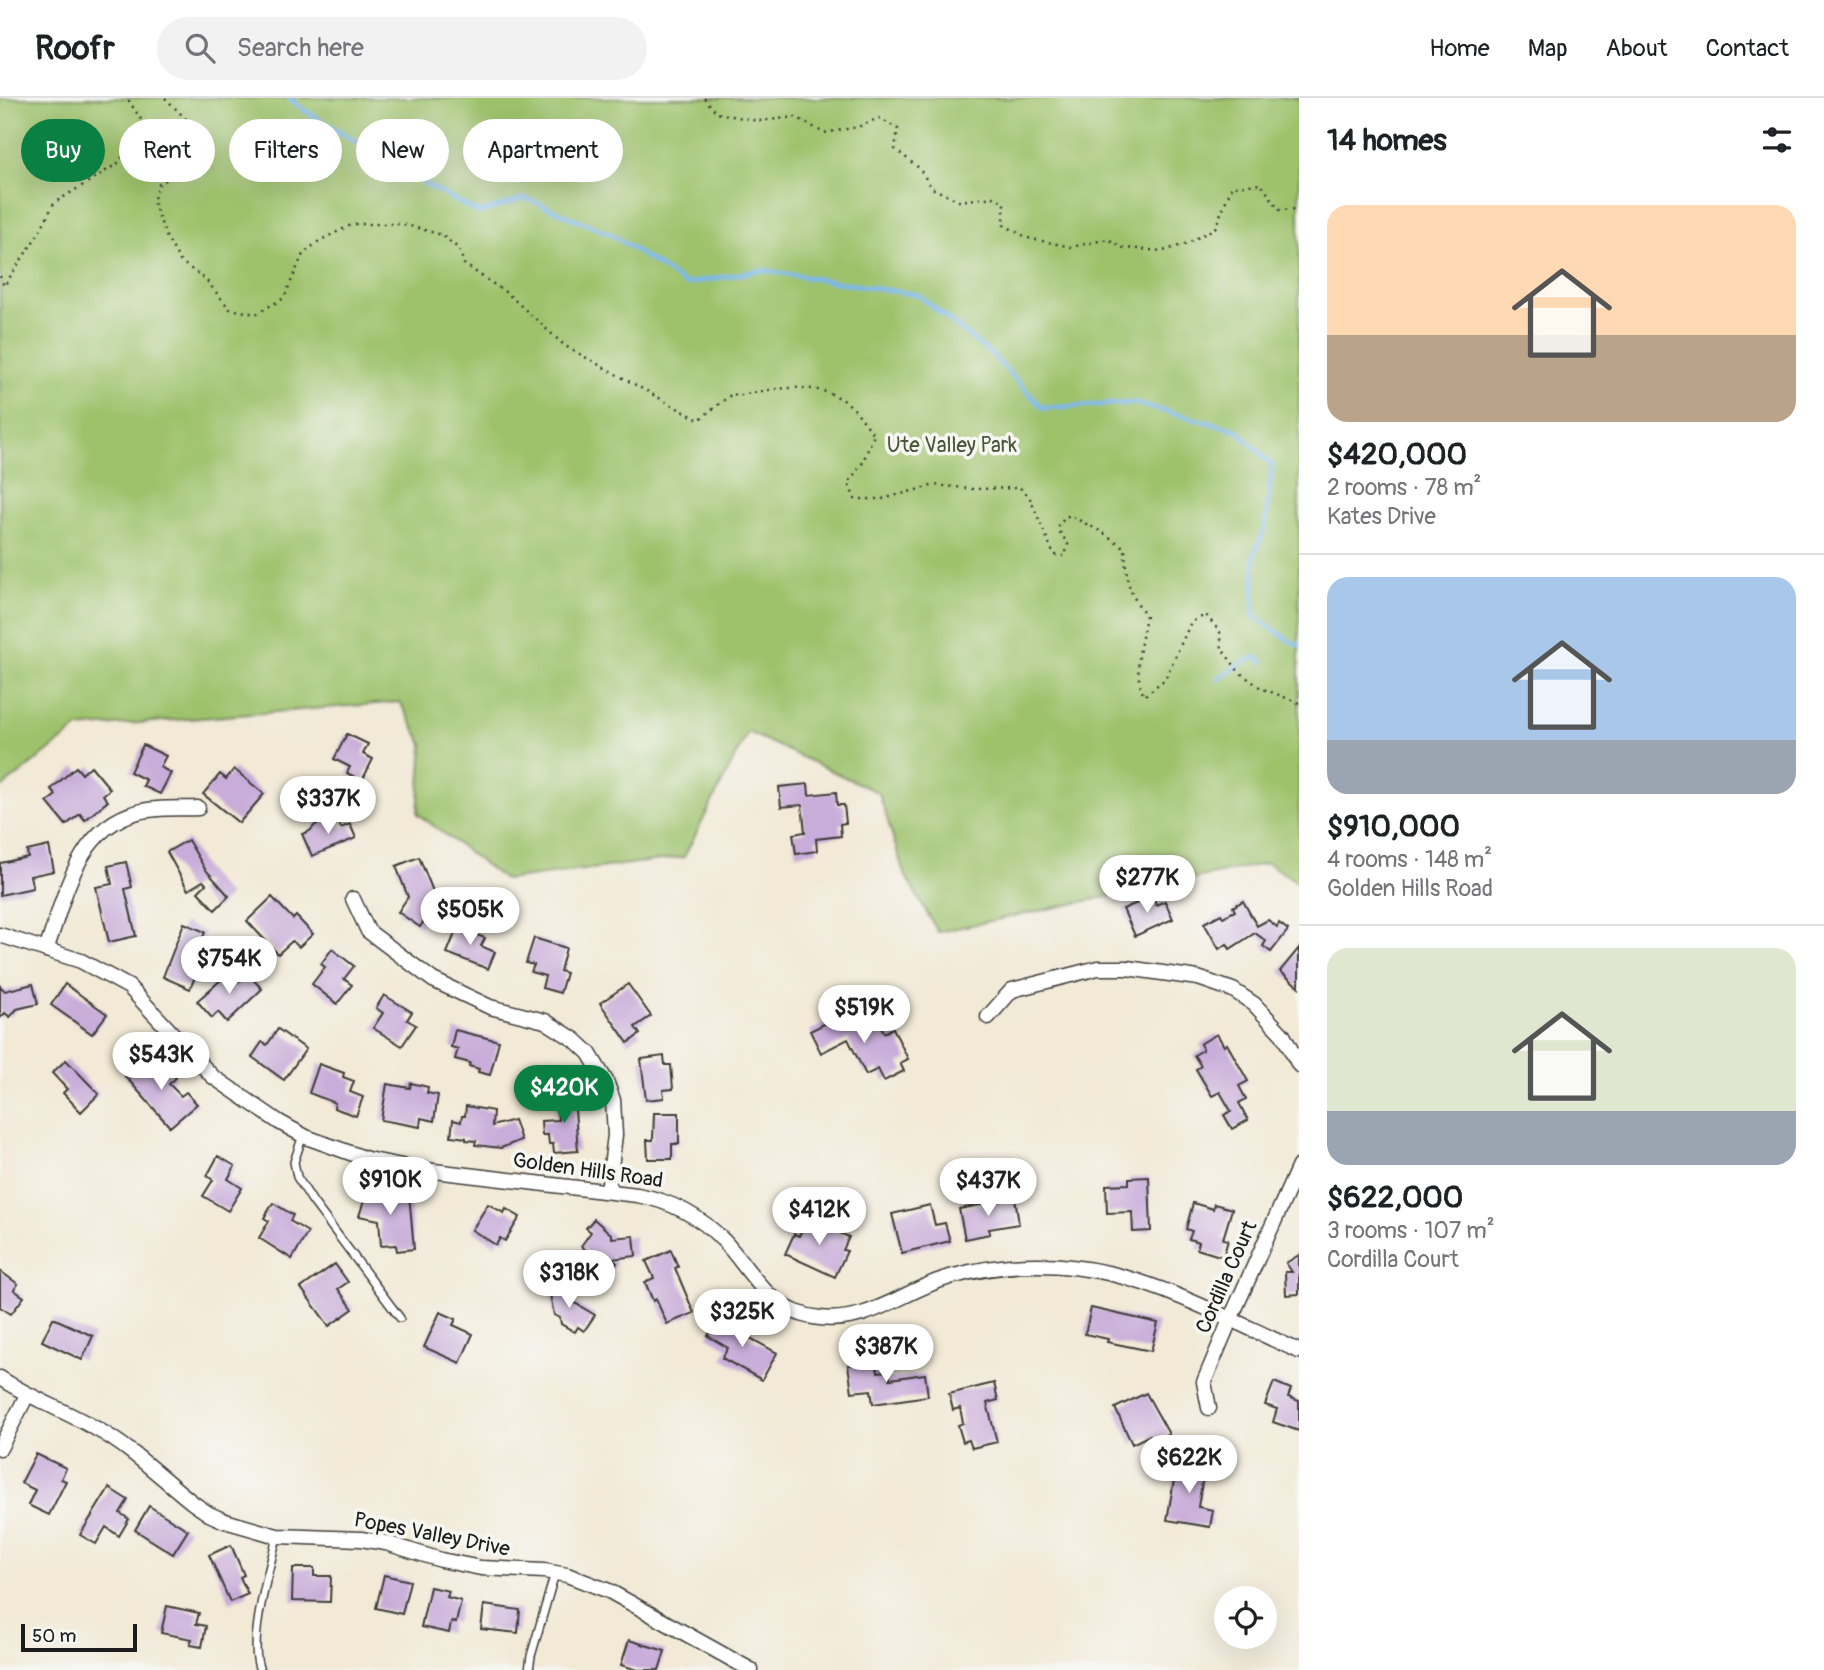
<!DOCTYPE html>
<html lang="en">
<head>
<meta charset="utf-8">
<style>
  :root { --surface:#fff; --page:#f2f2f2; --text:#202124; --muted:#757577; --line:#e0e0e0; --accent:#0b8043 }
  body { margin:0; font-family:Pangolin,sans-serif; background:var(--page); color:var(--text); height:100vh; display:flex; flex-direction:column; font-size:26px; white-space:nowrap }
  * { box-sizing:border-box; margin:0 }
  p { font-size:23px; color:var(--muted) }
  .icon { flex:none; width:38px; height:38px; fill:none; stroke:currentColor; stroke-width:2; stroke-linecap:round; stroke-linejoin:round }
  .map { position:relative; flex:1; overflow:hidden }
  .sheet { display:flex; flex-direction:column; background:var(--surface); width:525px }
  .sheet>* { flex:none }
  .guide { position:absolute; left:21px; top:21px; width:665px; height:63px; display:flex; gap:14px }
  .controls { position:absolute; left:1214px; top:1488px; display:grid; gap:14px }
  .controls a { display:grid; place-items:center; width:63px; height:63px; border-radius:50%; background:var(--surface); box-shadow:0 7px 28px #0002; font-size:35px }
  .scale { position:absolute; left:21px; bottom:18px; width:116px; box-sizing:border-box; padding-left:7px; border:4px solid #1c1c1c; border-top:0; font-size:19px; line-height:24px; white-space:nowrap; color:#1c1c1c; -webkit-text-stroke:5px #f6f6f2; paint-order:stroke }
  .price { position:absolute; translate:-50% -60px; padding:0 16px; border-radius:24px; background:#fff; color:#222; font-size:23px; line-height:46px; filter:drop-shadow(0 2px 4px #0008) }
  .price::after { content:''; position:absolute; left:50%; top:42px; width:21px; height:16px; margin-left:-10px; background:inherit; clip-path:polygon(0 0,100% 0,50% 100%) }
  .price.active { background:var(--accent); color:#fff }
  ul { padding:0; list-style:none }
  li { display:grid; align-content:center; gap:14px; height:371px; padding:0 28px }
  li+li { border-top:2px solid var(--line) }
  li span { display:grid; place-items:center; height:217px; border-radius:21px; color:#555 }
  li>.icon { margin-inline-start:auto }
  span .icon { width:126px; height:126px; fill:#fffc; stroke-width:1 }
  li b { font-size:30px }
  h2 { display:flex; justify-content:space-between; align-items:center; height:84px; padding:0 28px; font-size:30px }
  .pill { padding:0 24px; border-radius:32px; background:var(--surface); box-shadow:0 7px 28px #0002; font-size:24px; line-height:63px }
  .pill.active { background:var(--accent); color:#fff }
  header { display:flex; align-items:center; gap:42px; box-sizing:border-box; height:98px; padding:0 35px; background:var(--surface); border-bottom:2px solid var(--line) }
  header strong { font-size:33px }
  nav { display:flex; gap:38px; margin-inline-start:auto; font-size:24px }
  .search { width:490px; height:63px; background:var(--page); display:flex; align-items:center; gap:18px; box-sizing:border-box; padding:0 24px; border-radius:38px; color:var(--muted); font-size:26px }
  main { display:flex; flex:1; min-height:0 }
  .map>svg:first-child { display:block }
</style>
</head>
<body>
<header>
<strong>Roofr</strong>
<div class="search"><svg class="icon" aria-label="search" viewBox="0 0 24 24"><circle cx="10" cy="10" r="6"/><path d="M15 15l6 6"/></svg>Search here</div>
<nav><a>Home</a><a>Map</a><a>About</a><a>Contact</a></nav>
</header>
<main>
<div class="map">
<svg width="1299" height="1572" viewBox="0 0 1299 1572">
  <rect width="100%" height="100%" fill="#f6f6f2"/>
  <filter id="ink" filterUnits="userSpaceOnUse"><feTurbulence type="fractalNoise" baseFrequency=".0143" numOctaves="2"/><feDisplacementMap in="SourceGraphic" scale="14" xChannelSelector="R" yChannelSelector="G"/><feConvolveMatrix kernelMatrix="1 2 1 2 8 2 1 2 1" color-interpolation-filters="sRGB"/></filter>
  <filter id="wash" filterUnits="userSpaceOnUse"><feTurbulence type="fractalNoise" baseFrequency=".00686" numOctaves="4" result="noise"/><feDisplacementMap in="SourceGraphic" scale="28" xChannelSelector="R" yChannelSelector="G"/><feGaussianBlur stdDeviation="1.57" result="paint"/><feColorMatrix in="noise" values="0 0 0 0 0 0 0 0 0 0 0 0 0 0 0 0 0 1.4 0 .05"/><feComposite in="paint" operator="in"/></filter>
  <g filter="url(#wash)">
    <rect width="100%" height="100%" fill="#f2e9d6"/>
    <path fill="#9ec26c" stroke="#5d6f44" stroke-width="2" d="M0,0H1299V785L1267,765L938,834L904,775L879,695L748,634L684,759L505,782L418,716L423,646L400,604L78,630L0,691Z"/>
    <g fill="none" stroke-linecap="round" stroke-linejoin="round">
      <g stroke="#79b7ec" stroke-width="4.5">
        <path d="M289,0L304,12L430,89L479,115L525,100L611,136L685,186L762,172L918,197L992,257L1043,310L1134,305L1237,332L1272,367L1265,430L1254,457V518L1293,545L1299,547"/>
        <path d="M1218,581L1244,564L1256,559L1263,564"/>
      </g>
    </g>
    <g id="blocks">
      <g fill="#c8acd9">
        <path d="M347,636L368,646L363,656L373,661L362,683L347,675L350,669L334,661Z"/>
        <path d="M143,647L166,658L160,669L171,675L160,696L143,688L146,682L130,674Z"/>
        <path d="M91,668L110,691L103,697L108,703L85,722L80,716L66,727L47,704L56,697L51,691L76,669L82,676Z"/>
        <path d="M234,671L264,696L239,725L203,696L220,676L226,681Z"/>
        <path d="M808,686L809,697L836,694L837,707H844L846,725L840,726L841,738L816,741L817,753L796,756L793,736L805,734L802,707L781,709L779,689Z"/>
        <path d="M336,718L341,730L350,726L356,740L312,758L302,736L310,733L315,727Z"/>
        <path d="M188,742L205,771L229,798L215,812L198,794L206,786L203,783L188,792L167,754Z"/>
        <path d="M49,748L54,773L30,778L33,790L0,797V765L28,759L27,753Z"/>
        <path d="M419,759L437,803L420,829L398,814L408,799L396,768Z"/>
        <path d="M126,764L132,789L125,791L136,838L109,844L96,789L112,786L108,768Z"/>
        <path d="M1153,798L1156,807L1165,803L1173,821L1135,838L1123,811Z"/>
        <path d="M272,799L293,821L296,818L313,836L299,849L292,843L278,856L247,823Z"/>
        <path d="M1243,803L1257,828L1268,822L1277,829L1279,825L1288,832L1271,854L1263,848L1266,843L1255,835L1230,851L1227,846L1219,851L1204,825L1221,816L1223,819L1235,813L1233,809Z"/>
        <path d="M460,823L476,830L474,836L485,840L481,848L495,854L488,871L447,855Z"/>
        <path d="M184,825L205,834L202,842L209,845L190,891L163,879Z"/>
        <path d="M534,840L566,850L560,873L566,875L560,895L542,890L545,878L531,874L534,867L526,865Z"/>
        <path d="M1299,850V889L1280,873Z"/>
        <path d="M332,851L354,868L344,881L352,887L337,906L312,886L325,869L321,866Z"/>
        <path d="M231,873L240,883L248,876L262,891L227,924L218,914L212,920L197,903Z"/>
        <path d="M33,886L38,906L17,911L10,919L5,915L0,920V888L5,893Z"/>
        <path d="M65,886L107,916L92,936L51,907Z"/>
        <path d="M628,886L651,918L635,929L640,936L628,945L600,905Z"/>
        <path d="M384,897L412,914L407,922L416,927L402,948L373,930L383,915L376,910Z"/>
        <path d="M846,915L853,928L869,921L872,928L879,924L884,935L893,930L908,961L900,965L904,973L884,983L878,971L866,977L848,941L821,955L810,933Z"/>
        <path d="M278,931L306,951L284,982L252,959L262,944L267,947Z"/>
        <path d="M455,932L499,943L490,977L478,974L479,971L469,968L470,965L455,961L458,951L451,949Z"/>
        <path d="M1217,936L1224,948L1227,946L1248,983L1239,988L1246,1001L1239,1005L1248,1022L1232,1031L1224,1017L1231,1013L1220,994L1212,998L1196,971L1201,968L1194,957L1203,952L1200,946Z"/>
        <path d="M664,958L665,967H671L673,991L663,992L664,1000L646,1002L641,961Z"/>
        <path d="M159,961L176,980L169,986L181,998L186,994L197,1006L170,1029L125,978L137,968L143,975Z"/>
        <path d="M66,962L99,996L81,1014L63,995L67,991L52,975Z"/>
        <path d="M319,966L344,975L343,979L354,983L350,994L363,999L356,1018L334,1010L335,1005L309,995Z"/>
        <path d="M411,985L428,989L427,995L438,997L434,1023L421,1020L420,1029L381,1022L387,986L410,990Z"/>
        <path d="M580,996L581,1011H575L578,1053L554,1055L553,1046H549L548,1037H542L541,1023L558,1022L556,998Z"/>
        <path d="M466,1008L493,1013L492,1028L514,1022L521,1042L501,1050L475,1047L476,1043L466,1042V1040L451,1038L453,1022L461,1024L462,1018H465Z"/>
        <path d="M654,1015H679V1046H672V1061H648L647,1042H653Z"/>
        <path d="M218,1058L235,1068L228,1081L242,1090L228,1113L203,1098L213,1082L207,1078Z"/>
        <path d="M1149,1079L1151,1133L1133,1134L1132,1114L1107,1115L1106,1087L1129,1086V1080Z"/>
        <path d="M369,1088L409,1096L414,1151L397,1153L396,1147L381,1148L379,1122L359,1118Z"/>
        <path d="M1015,1100L1019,1126L989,1131L990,1136L965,1141L959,1111Z"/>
        <path d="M273,1105L293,1117L290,1123L308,1134L292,1161L259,1140L269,1123L264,1120Z"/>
        <path d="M1193,1105L1213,1111L1214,1106L1232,1111L1223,1141L1228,1142L1223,1159L1197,1151L1199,1144L1189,1141L1192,1133L1186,1131Z"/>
        <path d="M488,1106L504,1115L506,1111L520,1119L505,1143L500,1140L496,1147L472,1132Z"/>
        <path d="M930,1107L935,1127L945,1125L950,1143L902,1155L892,1116Z"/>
        <path d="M807,1120L849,1139L843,1152L847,1153L835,1179L785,1156L794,1136L799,1138Z"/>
        <path d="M594,1121L612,1137V1140L634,1138L636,1158L612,1161L617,1165L606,1178L592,1167L597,1161L581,1148L591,1134L586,1130Z"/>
        <path d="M671,1152L678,1169L675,1170L694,1215L667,1226L656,1201L653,1203L645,1184L654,1180L646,1163Z"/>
        <path d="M1299,1157V1196L1286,1197L1285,1174H1292L1286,1165Z"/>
        <path d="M335,1166L348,1184L338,1191L353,1211L329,1228L301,1190Z"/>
        <path d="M0,1173L18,1186L14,1192L24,1199L11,1216L0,1209Z"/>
        <path d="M567,1188L570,1202L595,1217L584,1233L578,1229L575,1234L561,1226L560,1220L554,1217L549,1191Z"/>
        <path d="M1091,1210L1158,1225L1151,1253L1107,1244L1108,1241L1085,1236Z"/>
        <path d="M440,1214L456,1221L453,1227L473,1236L460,1265L424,1249Z"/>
        <path d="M720,1218L747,1233L745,1237L777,1255L762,1282L722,1260L728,1250L708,1238Z"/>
        <path d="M53,1220L93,1238L82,1262L42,1243Z"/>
        <path d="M876,1263L878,1274L889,1273L890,1281L925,1276L928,1298L873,1306L871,1292L852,1294L848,1267Z"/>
        <path d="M1274,1284L1291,1291L1288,1299L1299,1303V1333L1273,1324L1277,1311L1265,1307Z"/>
        <path d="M994,1285L998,1302L987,1305L997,1344L972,1350L969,1342L963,1344L958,1327L963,1325L960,1310L953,1312L949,1296Z"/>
        <path d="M1146,1295L1169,1336L1153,1344L1150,1337L1132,1346L1115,1310Z"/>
        <path d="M36,1356L66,1370L61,1381L66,1383L49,1417L28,1407L35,1392L21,1385Z"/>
        <path d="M1181,1358L1201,1362L1200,1371L1204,1372L1198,1409L1213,1412L1210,1429L1167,1422L1176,1371L1179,1372Z"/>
        <path d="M109,1390L128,1402L120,1415L129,1421L119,1438L106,1429L96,1446L80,1437Z"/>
        <path d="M149,1408L188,1432L173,1456L135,1432Z"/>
        <path d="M231,1447L244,1477L240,1479L248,1496L230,1504L209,1457Z"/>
        <path d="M293,1470H314V1478H331L330,1504L292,1503Z"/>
        <path d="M384,1477L410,1483L402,1516L376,1510Z"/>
        <path d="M430,1489L449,1493L447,1499L461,1503L456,1525L451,1524L449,1535L421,1529Z"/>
        <path d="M484,1507L520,1512L518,1535L481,1531Z"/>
        <path d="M167,1508L199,1515L196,1526L206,1528L202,1549L190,1547L192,1541L161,1535Z"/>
        <path d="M629,1542L665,1553L659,1572H638L621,1567Z"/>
      </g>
    </g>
  </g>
  <g filter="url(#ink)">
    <use href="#blocks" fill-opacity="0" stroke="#3c3b38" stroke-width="2"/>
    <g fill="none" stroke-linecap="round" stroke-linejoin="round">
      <defs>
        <g id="lane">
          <path d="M303,1037L294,1064L297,1079L313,1104L400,1220"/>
          <path d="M260,1572C247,1543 270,1470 277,1438"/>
          <path d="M529,1572L531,1558L555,1475"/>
        </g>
        <g id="street">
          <path d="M353,801L368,833L433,882L490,909L545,923L575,942L589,955L606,983L613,1002L615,1037L608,1093"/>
          <path d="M0,837L81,863L129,889L212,978L279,1024L306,1039L367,1061L417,1071L637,1097C671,1103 700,1118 724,1143C755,1177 768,1214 820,1220C869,1226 906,1191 950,1179C1089,1141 1177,1198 1299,1253"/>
          <path d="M46,852C65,800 76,730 138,714C157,709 178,711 198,710"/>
          <path d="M988,919L1012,892L1098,870H1127L1198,880L1233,892L1254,906L1283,937L1299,967"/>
          <path d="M0,1280C30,1300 64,1312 95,1330C131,1349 161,1380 193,1405L209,1416L225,1423L277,1438L361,1441L386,1445L441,1462L481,1470L544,1473L567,1477L609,1493L751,1572"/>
          <path d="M1209,1310L1204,1284L1230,1222L1299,1068"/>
          <path d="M0,1350L27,1297"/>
        </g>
      </defs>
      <use href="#lane" stroke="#3c3b38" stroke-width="10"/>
      <use href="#street" stroke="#3c3b38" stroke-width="17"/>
      <g stroke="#3c3b38" stroke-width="2.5" stroke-dasharray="2 5" stroke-linecap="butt">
        <path d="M165,0L195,30L180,74L159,86L153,103L166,138L180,163L205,181L230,211L256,216L284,200L303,156L319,143L353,126H403L442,137L459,151L464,166L508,196L565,248L699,322L733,295L737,298C774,290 824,280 854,311C861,319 868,329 874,337L862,366L848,385L855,401H882L935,387L973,391L1020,390L1029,398L1054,457L1065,458L1068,446L1059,433V426L1069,417L1102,434L1125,450C1126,479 1127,494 1146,517C1142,545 1132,571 1144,598L1165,581L1191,524L1206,517L1220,534L1222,551L1239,574L1261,590L1299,605"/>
        <path d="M704,0L717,15L758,23L796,19L824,35L858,29L879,20L898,31L895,51L919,70L932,90L959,103L994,99L1004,104V127L1028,140L1071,149L1108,141L1124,150L1163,153L1188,145L1215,130L1232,88L1261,86L1280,112L1299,111"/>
        <path d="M0,178L4,188L39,135L54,105L117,66L146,29L127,0"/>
      </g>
      <use href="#lane" stroke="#fff" stroke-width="7"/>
      <use href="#street" stroke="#fff" stroke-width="14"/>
    </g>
  </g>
  <g text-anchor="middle" stroke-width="7" stroke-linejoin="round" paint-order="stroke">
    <g font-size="21" fill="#4a5638" stroke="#f6f6f2">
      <text x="952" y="354">Ute Valley Park</text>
    </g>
    <g font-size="21" fill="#1c1c1c" stroke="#f6f6f2">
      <text transform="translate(588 1072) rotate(8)" y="7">Golden Hills Road</text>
      <text transform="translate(1226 1179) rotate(-66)" y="7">Cordilla Court</text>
      <text transform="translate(432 1436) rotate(11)" y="7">Popes Valley Drive</text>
    </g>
  </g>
</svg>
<div class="controls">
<a><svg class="icon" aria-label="locate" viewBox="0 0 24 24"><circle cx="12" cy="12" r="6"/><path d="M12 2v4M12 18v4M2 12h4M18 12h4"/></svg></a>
</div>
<div class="scale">50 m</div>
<b class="price" style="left:328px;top:738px">$337K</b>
<b class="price" style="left:1147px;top:817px">$277K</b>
<b class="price" style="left:470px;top:849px">$505K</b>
<b class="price" style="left:229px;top:898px">$754K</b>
<b class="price" style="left:864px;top:947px">$519K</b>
<b class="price" style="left:161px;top:994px">$543K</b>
<b class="price active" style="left:564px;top:1027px">$420K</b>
<b class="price" style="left:390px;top:1119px">$910K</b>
<b class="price" style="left:988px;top:1120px">$437K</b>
<b class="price" style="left:819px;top:1149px">$412K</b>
<b class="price" style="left:569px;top:1212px">$318K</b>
<b class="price" style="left:742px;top:1251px">$325K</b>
<b class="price" style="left:886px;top:1286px">$387K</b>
<b class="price" style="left:1189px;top:1397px">$622K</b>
<div class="guide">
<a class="pill active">Buy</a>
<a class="pill">Rent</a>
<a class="pill">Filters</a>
<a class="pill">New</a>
<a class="pill">Apartment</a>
</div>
</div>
<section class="sheet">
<h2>14 homes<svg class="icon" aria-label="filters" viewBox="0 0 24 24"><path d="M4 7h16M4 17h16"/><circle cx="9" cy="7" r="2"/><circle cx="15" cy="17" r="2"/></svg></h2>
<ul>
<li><span style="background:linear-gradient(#ffd9b3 60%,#b9a48a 0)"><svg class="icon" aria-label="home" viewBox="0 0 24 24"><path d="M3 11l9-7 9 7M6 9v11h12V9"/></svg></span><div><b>$420,000</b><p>2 rooms · 78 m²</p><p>Kates Drive</p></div></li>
<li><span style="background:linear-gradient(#a9c7e8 75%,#9aa5b1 0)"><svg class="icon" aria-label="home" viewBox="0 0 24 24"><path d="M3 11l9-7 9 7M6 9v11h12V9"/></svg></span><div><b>$910,000</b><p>4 rooms · 148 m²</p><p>Golden Hills Road</p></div></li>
<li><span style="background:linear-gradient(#dfe7d0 75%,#9aa5b1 0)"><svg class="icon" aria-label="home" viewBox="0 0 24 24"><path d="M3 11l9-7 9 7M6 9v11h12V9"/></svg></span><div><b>$622,000</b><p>3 rooms · 107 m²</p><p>Cordilla Court</p></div></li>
</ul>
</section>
</main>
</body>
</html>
